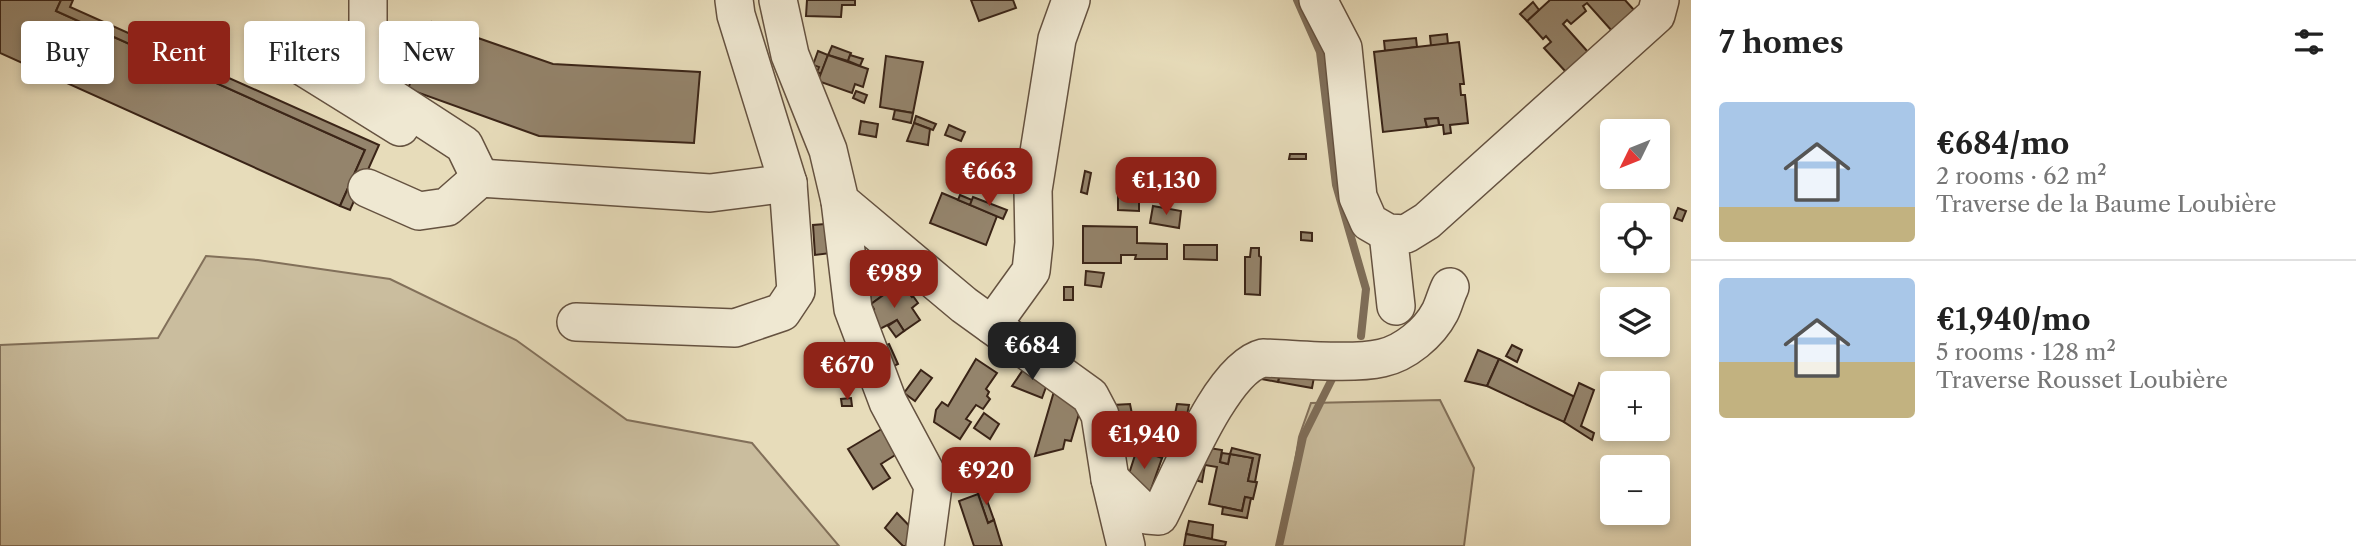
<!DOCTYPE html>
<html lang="en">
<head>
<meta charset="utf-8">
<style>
  :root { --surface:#fff; --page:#f2f2f2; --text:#222; --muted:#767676; --line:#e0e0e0; --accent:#8f2418 }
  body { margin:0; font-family:"Libre Caslon Text",serif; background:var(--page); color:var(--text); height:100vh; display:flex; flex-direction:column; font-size:26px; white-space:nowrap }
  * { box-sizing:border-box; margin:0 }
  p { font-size:23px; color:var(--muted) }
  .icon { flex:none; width:38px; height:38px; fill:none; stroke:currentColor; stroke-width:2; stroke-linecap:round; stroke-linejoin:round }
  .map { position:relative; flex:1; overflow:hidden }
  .details { display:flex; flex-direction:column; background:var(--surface); width:665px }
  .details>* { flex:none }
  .guide { position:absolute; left:21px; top:21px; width:665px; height:63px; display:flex; gap:14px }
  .needle { width:46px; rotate:227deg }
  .tools { position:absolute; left:1600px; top:119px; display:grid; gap:14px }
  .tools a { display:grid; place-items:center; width:70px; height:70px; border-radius:7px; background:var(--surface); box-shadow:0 4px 10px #0003; font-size:35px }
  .price { position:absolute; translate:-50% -60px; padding:0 16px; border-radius:14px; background:var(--accent); color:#fff; font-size:23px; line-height:46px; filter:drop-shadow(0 2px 4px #0008) }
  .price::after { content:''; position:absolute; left:50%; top:42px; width:21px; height:16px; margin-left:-10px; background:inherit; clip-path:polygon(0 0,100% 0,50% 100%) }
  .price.active { background:#222; color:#fff }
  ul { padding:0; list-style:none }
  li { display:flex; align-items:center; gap:21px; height:175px; padding:0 28px }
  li+li { border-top:2px solid var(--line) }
  li span { display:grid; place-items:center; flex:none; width:196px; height:140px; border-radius:7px; color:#555 }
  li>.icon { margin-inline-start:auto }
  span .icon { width:84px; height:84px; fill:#fffc; stroke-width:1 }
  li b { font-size:30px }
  h2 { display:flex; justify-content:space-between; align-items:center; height:84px; padding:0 28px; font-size:30px }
  .pill { padding:0 24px; border-radius:7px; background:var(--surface); box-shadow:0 4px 10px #0003; font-size:24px; line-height:63px }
  .pill.active { background:var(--accent); color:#fff }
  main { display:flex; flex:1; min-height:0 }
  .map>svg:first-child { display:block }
</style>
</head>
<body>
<main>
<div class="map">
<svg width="1691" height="546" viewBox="0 0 1691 546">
  <rect width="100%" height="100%" fill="#e7dcba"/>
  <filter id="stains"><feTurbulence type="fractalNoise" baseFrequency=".00286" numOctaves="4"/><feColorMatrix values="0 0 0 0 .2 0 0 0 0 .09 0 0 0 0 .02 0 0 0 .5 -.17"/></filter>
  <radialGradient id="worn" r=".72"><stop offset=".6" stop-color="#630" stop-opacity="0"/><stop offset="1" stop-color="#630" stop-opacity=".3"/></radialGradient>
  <g fill="#cabd9e" stroke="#82705a" stroke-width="2">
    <path d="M206,256L258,260L390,279L516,340L627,420L752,443L839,546H0V345L158,338Z"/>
    <path d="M1440,400L1474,468L1464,546H1281L1299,437L1311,403Z"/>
  </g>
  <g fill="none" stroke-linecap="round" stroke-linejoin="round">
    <g stroke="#7e6d58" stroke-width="8">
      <path d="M1297,0L1320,52L1336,185L1366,289L1361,336"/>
      <path d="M1279,546L1303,437L1333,377"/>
    </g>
  </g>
  <g fill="#94846c" stroke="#3a2417" stroke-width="2">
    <path d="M0,0H61L56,11L365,150L340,206L0,53Z"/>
    <path d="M61,0H73L70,7L379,145L350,210L340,206L365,150L56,11Z"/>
    <path d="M807,0H855V5H842L841,17L806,16Z"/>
    <path d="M971,0H1013L1016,8L979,21Z"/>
    <path d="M1550,0H1625L1634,10L1612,31L1587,3L1583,6L1586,11L1571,24L1567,20L1563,24L1588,52L1566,72L1544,48L1551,42L1546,36L1543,39L1527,21Z"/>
    <path d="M1533,2L1539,10L1527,21L1520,14Z"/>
    <path d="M432,22L553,64L700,72L694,143L539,136L408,89Z"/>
    <path d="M1447,34L1448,44L1431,46L1430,36Z"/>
    <path d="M1416,38L1417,47L1385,51L1384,41Z"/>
    <path d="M1459,42L1464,84H1460L1461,95H1465L1468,123L1450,125L1451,133L1444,134L1443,125H1439L1438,118L1425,119L1427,127L1383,132L1374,52Z"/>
    <path d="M832,46L851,53L848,61L828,55Z"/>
    <path d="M818,51L828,55L821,74L817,72L819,67L813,65Z"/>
    <path d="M828,55L868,69L863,87L855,84L852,93L818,81Z"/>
    <path d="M850,55L863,59L860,66L848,61Z"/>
    <path d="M886,56L923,62L913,113L880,107Z"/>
    <path d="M856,91L867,95L864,103L853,98Z"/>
    <path d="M895,110L913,113L911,123L893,119Z"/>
    <path d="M916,116L936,124L933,130L914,123Z"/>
    <path d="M1438,118L1439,125L1427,127L1425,119Z"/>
    <path d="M861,121L878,124L876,137L859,134Z"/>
    <path d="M914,123L930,129L928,145L907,141Z"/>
    <path d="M949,125L965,132L961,141L945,135Z"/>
    <path d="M1290,154H1306V159H1289Z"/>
    <path d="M1085,171L1091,173L1087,194L1081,192Z"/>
    <path d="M942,193L997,216L986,245L930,223Z"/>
    <path d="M960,195L972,200L970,205L958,200Z"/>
    <path d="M1118,196H1139V211L1118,210Z"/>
    <path d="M973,197L1007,210L1003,219L970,205Z"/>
    <path d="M1153,206L1181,211L1179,228L1150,223Z"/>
    <path d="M1678,208L1686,211L1682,221L1674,218Z"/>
    <path d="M825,224L831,253L815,255L813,225Z"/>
    <path d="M1083,226L1137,227V243L1167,244V259H1135L1136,255H1121V263H1083Z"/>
    <path d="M1301,232L1312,233V241L1301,240Z"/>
    <path d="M1184,245H1217V260L1184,259Z"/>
    <path d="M1251,248H1259V256L1261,257L1260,295L1245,294V257H1250Z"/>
    <path d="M1086,271L1104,273L1101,287L1085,285Z"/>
    <path d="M890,278L896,286L871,304L870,293Z"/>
    <path d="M896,286L902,294L907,291L912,297L913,296L918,303L912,308L920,320L904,331L897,320L878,330L868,315L874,309L871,304Z"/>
    <rect x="1064" y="287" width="9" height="13"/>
    <path d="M897,320L904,331L896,337L888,326Z"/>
    <path d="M889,344L898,364L885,370L882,347Z"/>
    <path d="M1512,345L1522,350L1517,362L1506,356Z"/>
    <path d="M1478,350L1499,359L1487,386L1465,381Z"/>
    <path d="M976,359L997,373L986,389L989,392L987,396L990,399L983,409L976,405L966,419L971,422L960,439L934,422L936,410L942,402L948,406Z"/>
    <path d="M1499,359L1575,397L1564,422L1487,386Z"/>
    <path d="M1027,364L1049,379L1042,398L1012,386Z"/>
    <path d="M921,370L932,378L915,401L904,393Z"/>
    <path d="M1280,372L1314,377L1312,388L1278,382Z"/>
    <path d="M1280,372L1278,382L1256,378Z"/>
    <path d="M1579,383L1594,390L1581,426L1594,433L1592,440L1564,422Z"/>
    <path d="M1055,388L1081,407L1071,441L1065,440L1063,449L1035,456Z"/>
    <path d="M851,398L852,406H842L841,399Z"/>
    <path d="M1130,404L1132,414H1115L1113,405Z"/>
    <path d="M1177,404L1189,405L1187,415L1175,414Z"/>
    <path d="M984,413L999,424L990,439L974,428Z"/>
    <path d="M885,427L900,452L881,464L890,478L873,489L848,449Z"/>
    <path d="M1143,434L1151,437L1145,452L1137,449Z"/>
    <path d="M1151,437L1167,443L1162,458L1145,452Z"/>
    <path d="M1203,447L1222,450L1220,462L1228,464L1230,454L1253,458L1248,481L1257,482L1253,499L1245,497L1242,511L1209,504L1217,467L1199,464Z"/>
    <path d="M1232,448L1260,455L1255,482L1248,481L1253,458L1230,454Z"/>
    <path d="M1137,449L1162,458L1148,498L1127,480Z"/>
    <path d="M1222,453L1230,454L1228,464L1220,462Z"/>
    <path d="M1199,464L1205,465L1202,482L1195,480Z"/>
    <path d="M984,492L994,520L988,523L978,494Z"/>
    <path d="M978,494L988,523L994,520L1002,546H974L959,501Z"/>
    <path d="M1245,497L1251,498L1247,518L1222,514L1223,507L1242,511Z"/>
    <path d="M897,513L919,536L909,546H903L885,528Z"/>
    <path d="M1189,521L1213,525L1212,539L1186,534Z"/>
    <path d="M1186,534L1226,542L1225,546H1184Z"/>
  </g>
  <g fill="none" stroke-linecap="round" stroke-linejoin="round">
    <defs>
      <g id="minor">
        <path d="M368,0V51L371,75L384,93L464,145L480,178"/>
        <path d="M778,0L790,55L828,150L840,201L964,305L1090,396L1100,415L1110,479L1126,546"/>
        <path d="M1318,0L1343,48L1358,197L1369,222L1388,233L1406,234L1427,221L1656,15L1660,0"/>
        <path d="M289,58L400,127"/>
        <path d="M367,188L419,211L447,207L480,178L710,193L788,183"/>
        <path d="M840,201L853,309L888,402L933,486L925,546"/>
        <path d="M1388,233L1396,306"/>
        <path d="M576,322L735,328L782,312L796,291L788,183L736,15L734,0"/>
        <path d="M992,325L1031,271L1034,243L1033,190L1057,39L1071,0"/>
        <path d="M1110,479L1147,515L1159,516C1179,478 1221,368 1263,358C1297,359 1351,365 1382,358C1405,353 1429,333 1440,312C1444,304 1446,295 1450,287"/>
      </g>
    </defs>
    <use href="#minor" stroke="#655240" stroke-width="40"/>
    <use href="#minor" stroke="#efe8d2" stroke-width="37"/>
  </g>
  <rect width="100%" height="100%" filter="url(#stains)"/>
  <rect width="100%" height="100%" fill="url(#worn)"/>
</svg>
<div class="tools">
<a><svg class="needle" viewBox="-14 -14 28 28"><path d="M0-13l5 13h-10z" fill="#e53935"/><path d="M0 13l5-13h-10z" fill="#767676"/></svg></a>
<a><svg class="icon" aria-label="locate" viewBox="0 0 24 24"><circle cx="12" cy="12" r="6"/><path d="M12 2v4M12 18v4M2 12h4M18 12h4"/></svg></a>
<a><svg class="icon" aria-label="layers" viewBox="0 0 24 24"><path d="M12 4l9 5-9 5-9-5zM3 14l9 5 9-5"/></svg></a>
<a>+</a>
<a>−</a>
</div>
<b class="price" style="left:989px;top:208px">€663</b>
<b class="price" style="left:1166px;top:217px">€1,130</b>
<b class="price" style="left:894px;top:310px">€989</b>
<b class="price active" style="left:1032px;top:382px">€684</b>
<b class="price" style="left:847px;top:402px">€670</b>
<b class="price" style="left:1144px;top:471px">€1,940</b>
<b class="price" style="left:986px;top:507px">€920</b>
<div class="guide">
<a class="pill">Buy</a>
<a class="pill active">Rent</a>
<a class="pill">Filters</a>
<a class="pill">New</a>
</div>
</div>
<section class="details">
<h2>7 homes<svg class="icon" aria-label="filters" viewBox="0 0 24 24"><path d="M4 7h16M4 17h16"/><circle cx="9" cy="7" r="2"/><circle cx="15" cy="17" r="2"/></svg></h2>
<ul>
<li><span style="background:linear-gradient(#a9c7e8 75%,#c2b280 0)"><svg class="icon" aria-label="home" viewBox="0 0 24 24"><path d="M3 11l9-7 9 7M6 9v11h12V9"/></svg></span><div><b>€684/mo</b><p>2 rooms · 62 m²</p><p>Traverse de la Baume Loubière</p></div></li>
<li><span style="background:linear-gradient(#a9c7e8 60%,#c2b280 0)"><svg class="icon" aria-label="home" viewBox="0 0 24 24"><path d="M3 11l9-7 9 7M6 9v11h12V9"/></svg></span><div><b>€1,940/mo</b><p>5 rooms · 128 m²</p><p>Traverse Rousset Loubière</p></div></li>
</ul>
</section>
</main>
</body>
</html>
